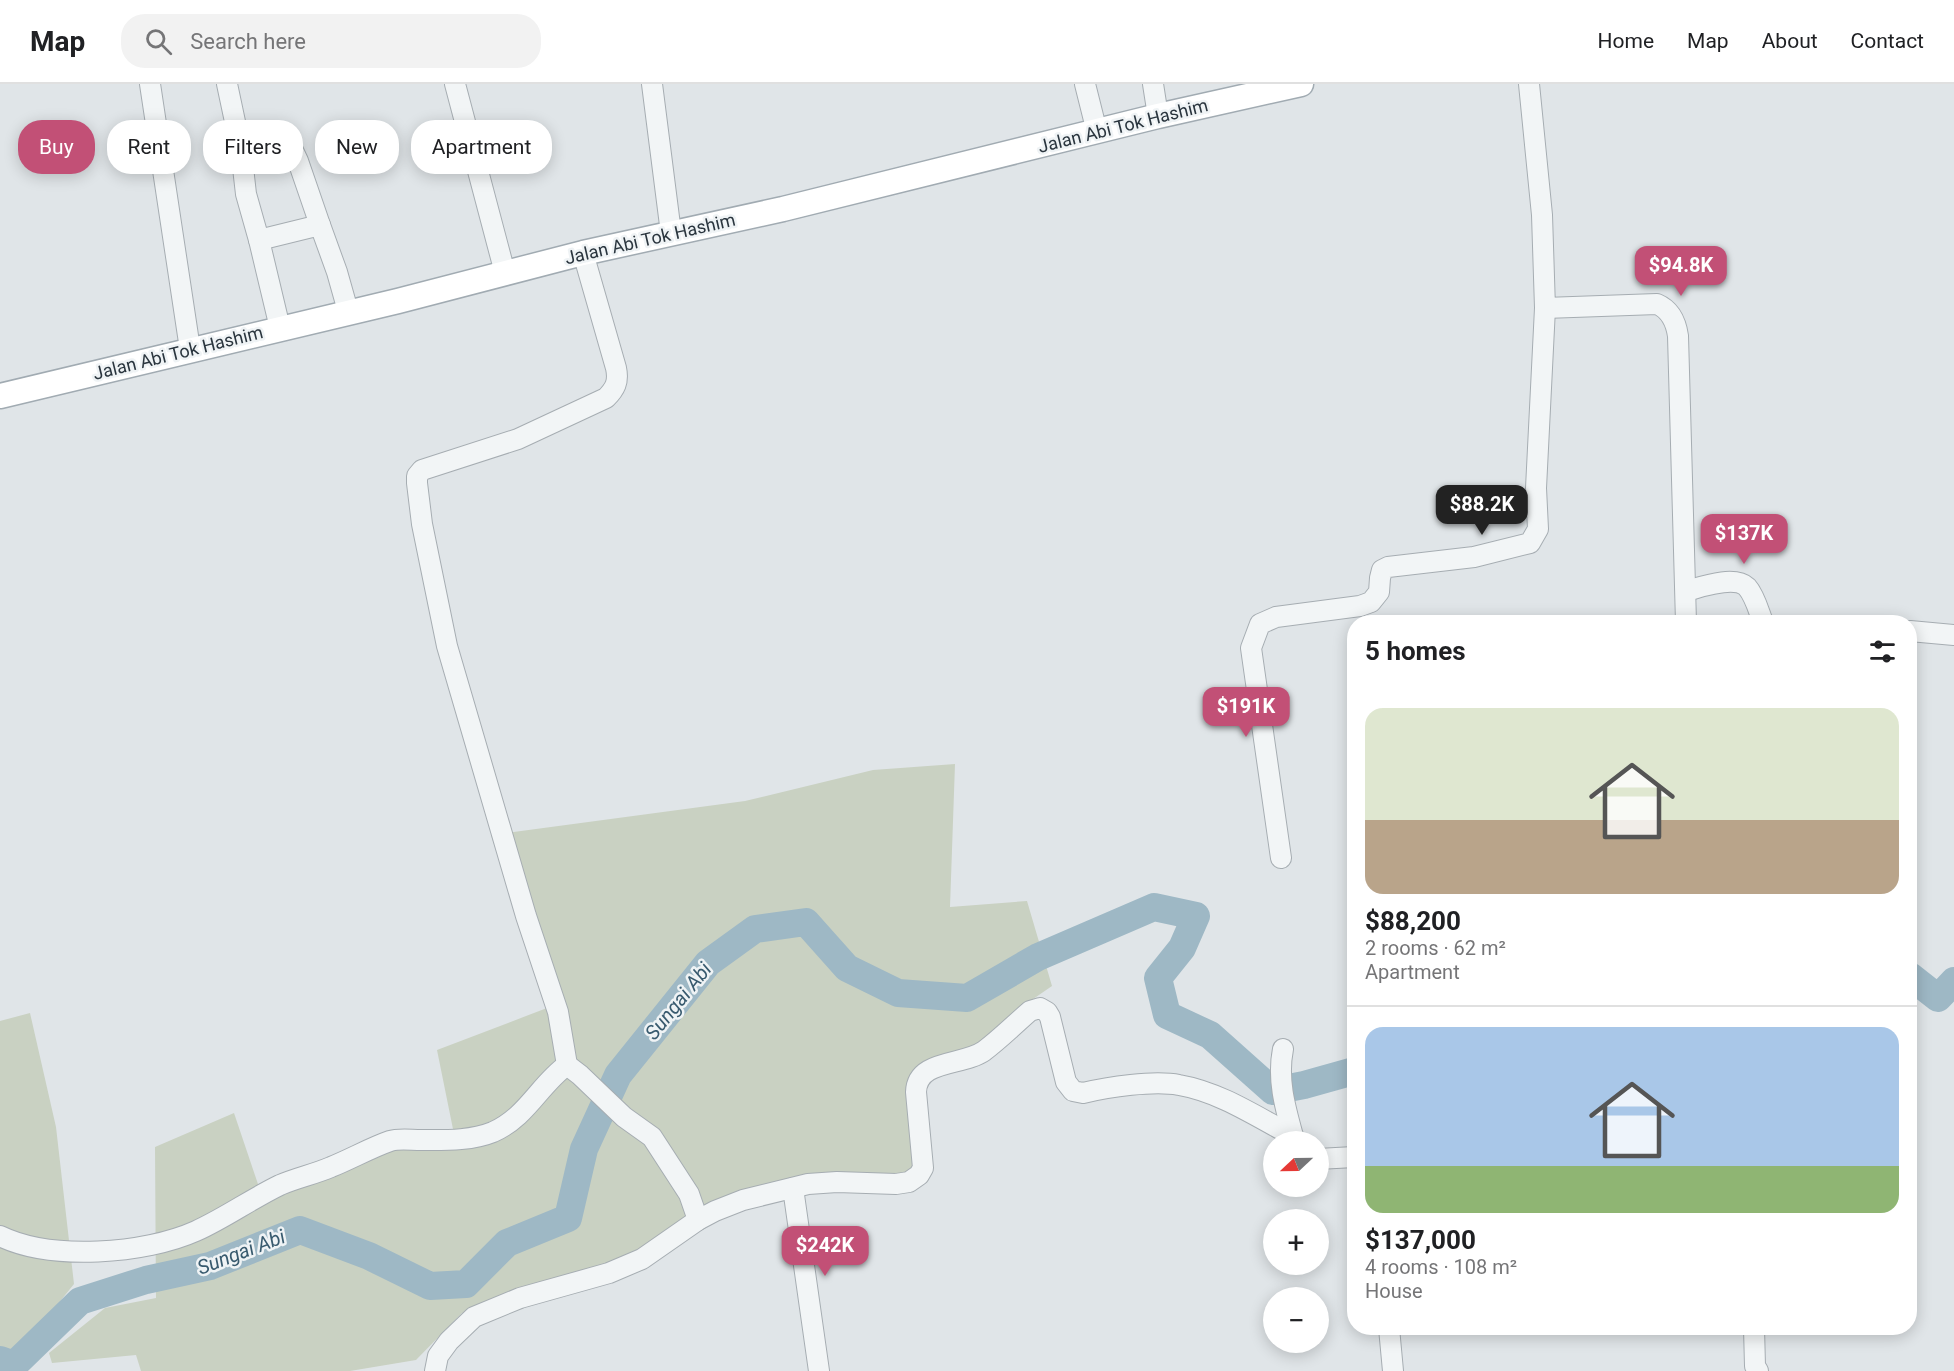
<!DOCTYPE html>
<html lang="en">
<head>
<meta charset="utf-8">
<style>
  :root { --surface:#fff; --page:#f2f2f2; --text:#202124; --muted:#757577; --line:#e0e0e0; --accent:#c25076 }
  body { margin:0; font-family:Roboto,sans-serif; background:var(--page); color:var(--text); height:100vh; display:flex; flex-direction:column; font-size:22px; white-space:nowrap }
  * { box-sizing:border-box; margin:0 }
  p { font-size:20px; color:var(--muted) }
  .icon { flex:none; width:33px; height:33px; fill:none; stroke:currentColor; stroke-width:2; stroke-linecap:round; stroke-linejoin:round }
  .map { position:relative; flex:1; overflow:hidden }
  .drawer { position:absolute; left:1347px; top:531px; width:570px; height:720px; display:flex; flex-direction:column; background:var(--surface); border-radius:24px; box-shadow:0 3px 15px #0003 }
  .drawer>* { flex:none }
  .guide { position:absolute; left:18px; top:36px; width:570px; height:54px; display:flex; gap:12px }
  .needle { width:39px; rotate:248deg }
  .buttons { position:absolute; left:1263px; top:1047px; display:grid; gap:12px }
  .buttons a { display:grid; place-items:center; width:66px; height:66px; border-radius:50%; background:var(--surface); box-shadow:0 3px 15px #0003; font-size:30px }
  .price { position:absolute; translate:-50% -51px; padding:0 14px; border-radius:12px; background:var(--accent); color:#fff; font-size:20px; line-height:39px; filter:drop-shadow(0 2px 3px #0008) }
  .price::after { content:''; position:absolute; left:50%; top:36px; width:18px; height:14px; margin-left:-9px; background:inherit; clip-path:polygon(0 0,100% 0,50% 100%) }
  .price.current { background:#222; color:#fff }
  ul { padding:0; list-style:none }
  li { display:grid; align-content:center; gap:12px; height:318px; padding:0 18px }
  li+li { border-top:2px solid var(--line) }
  li span { display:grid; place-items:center; height:186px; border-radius:18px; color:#555 }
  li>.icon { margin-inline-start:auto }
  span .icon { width:108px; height:108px; fill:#fffc; stroke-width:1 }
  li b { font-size:26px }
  h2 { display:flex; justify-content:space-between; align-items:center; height:72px; padding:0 18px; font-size:26px }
  .chip { padding:0 21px; border-radius:24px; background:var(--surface); box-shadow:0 3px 15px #0003; font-size:21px; line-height:54px }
  .chip.current { background:var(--accent); color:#fff }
  header { display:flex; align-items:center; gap:36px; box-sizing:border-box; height:84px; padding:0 30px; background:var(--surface); border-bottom:2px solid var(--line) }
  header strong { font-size:28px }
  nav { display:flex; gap:33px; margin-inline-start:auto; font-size:21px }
  .search { width:420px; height:54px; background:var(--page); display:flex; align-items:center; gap:15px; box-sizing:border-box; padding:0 21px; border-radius:24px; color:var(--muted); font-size:22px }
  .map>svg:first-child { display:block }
</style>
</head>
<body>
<header>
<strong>Map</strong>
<div class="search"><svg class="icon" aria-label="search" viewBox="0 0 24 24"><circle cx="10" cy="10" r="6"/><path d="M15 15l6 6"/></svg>Search here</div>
<nav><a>Home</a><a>Map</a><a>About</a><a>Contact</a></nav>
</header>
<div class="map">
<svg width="1954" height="1287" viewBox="0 0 1954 1287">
  <rect width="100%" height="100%" fill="#e0e5e8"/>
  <g fill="#c9d1c2">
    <path d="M955,680L950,823L1027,817L1052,902L1020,924L972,966L914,987L923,1080L897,1096L798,1092L601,1193L462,1229L416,1276L350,1287H141L136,1271L52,1279L49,1269L105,1224L156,1214L155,1063L234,1029L262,1112L399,1055H455L437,966L547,924L491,751L745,717L873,686Z"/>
    <path d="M30,929L56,1043L74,1200L32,1252L8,1267L18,1287H0V937Z"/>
  </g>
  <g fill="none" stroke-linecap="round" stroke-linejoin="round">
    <g stroke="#9eb8c5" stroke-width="28">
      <path d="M1910,892L1938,914L1954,897"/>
      <path d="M0,1276L14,1281L80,1217L146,1196L210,1182L300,1146L369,1172L430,1202L466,1200L507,1159L568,1134L584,1065L618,991L708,879L755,845L806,838L847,884L898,909L967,914L1038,873L1154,823L1196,832L1182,864L1158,894L1167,931L1210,951L1273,1007L1304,1001L1354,987"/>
    </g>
    <defs>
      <g id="minor">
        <path d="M150,0L190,265"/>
        <path d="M227,0L241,66"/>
        <path d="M455,0L505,189"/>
        <path d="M652,0L671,149"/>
        <path d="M1085,0L1097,48"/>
        <path d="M1153,0L1158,32"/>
        <path d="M1529,0L1542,131L1545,224L1657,220C1671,226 1676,238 1678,252L1686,538"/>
        <path d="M259,156L246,110L241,66C253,57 265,55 280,52L289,58L298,77L320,141"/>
        <path d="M280,244L259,156L320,141L337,188L348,227"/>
        <path d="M1686,507C1701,503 1734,491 1747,503C1755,512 1759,528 1763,538"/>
        <path d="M1910,547L1954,551"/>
        <path d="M1281,774L1251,564L1260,540L1276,533L1360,522L1371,518L1379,508L1380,494L1382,486L1388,483L1474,473L1530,459L1538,445L1536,404L1545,224"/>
        <path d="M1283,965C1277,995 1285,1023 1293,1052"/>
        <path d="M567,981L580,991L624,1033L652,1053L689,1110L698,1136"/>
        <path d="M1318,1075L1354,1073"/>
        <path d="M793,1104L819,1287"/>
        <path d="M0,1152C51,1177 145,1170 196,1147C225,1134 251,1115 280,1101C296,1094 315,1090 331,1083C351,1075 370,1064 390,1057C399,1054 411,1056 421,1056C445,1056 471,1057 493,1048C527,1033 540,1000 567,981L558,928L526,832L447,562L422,440L417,399V392L422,386L518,355L606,314C615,305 619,298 616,284L583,169"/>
        <path d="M1389,1244L1393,1287"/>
        <path d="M1754,1244L1755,1282L1758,1287"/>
        <path d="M435,1287L438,1272L449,1257L474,1233L520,1214L609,1189L642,1175L698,1136L715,1127L743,1116L808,1100L837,1098L896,1100L909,1098L919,1091L923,1084L916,1008C917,975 963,982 984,967C1000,955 1015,940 1030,927L1040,924L1047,928L1050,933L1066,998L1073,1007L1083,1009C1108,1003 1154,996 1179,1001C1220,1008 1257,1033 1293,1052L1296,1058"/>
      </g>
      <path id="major" d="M0,312L398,217L583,169L783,125L1158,32L1301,0"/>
    </defs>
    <use href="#minor" stroke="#a6adb2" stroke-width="22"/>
    <use href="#major" stroke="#a1abb2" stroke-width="27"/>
    <use href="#minor" stroke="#f2f5f6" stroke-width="20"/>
    <use href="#major" stroke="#fff" stroke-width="24"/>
  </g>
  <g text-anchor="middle" stroke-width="5" stroke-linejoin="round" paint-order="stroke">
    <g font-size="18" fill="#2a353e" stroke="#eff3f5">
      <text transform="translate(1123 42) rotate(-14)" y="6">Jalan Abi Tok Hashim</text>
      <text transform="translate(650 155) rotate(-13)" y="6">Jalan Abi Tok Hashim</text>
      <text transform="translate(178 269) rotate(-14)" y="6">Jalan Abi Tok Hashim</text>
    </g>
    <g font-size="20" font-style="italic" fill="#385a6e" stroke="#eff3f5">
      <text transform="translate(678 917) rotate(-51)" y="7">Sungai Abi</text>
      <text transform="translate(241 1168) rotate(-21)" y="7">Sungai Abi</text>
    </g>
  </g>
</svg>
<div class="buttons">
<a><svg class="needle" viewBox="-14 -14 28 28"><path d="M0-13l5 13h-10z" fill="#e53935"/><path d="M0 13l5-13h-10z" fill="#757577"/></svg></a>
<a>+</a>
<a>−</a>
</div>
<b class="price" style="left:1681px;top:213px">$94.8K</b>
<b class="price current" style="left:1482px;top:452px">$88.2K</b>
<b class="price" style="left:1744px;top:481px">$137K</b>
<b class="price" style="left:1246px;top:654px">$191K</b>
<b class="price" style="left:825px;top:1193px">$242K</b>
<div class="guide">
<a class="chip current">Buy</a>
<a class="chip">Rent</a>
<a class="chip">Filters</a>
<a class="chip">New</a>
<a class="chip">Apartment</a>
</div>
<section class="drawer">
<h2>5 homes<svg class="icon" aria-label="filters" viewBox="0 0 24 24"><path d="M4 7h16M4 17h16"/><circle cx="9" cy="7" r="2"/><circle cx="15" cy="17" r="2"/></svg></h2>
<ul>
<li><span style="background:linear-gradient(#dfe7d0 60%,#b9a48a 0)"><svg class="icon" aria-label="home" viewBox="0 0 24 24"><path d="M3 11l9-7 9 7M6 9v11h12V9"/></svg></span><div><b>$88,200</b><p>2 rooms · 62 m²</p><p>Apartment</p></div></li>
<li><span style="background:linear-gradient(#a9c7e8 75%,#8fb573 0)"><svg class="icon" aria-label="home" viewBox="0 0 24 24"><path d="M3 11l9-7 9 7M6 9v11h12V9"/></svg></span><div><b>$137,000</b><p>4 rooms · 108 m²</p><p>House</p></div></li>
</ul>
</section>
</div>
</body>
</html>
